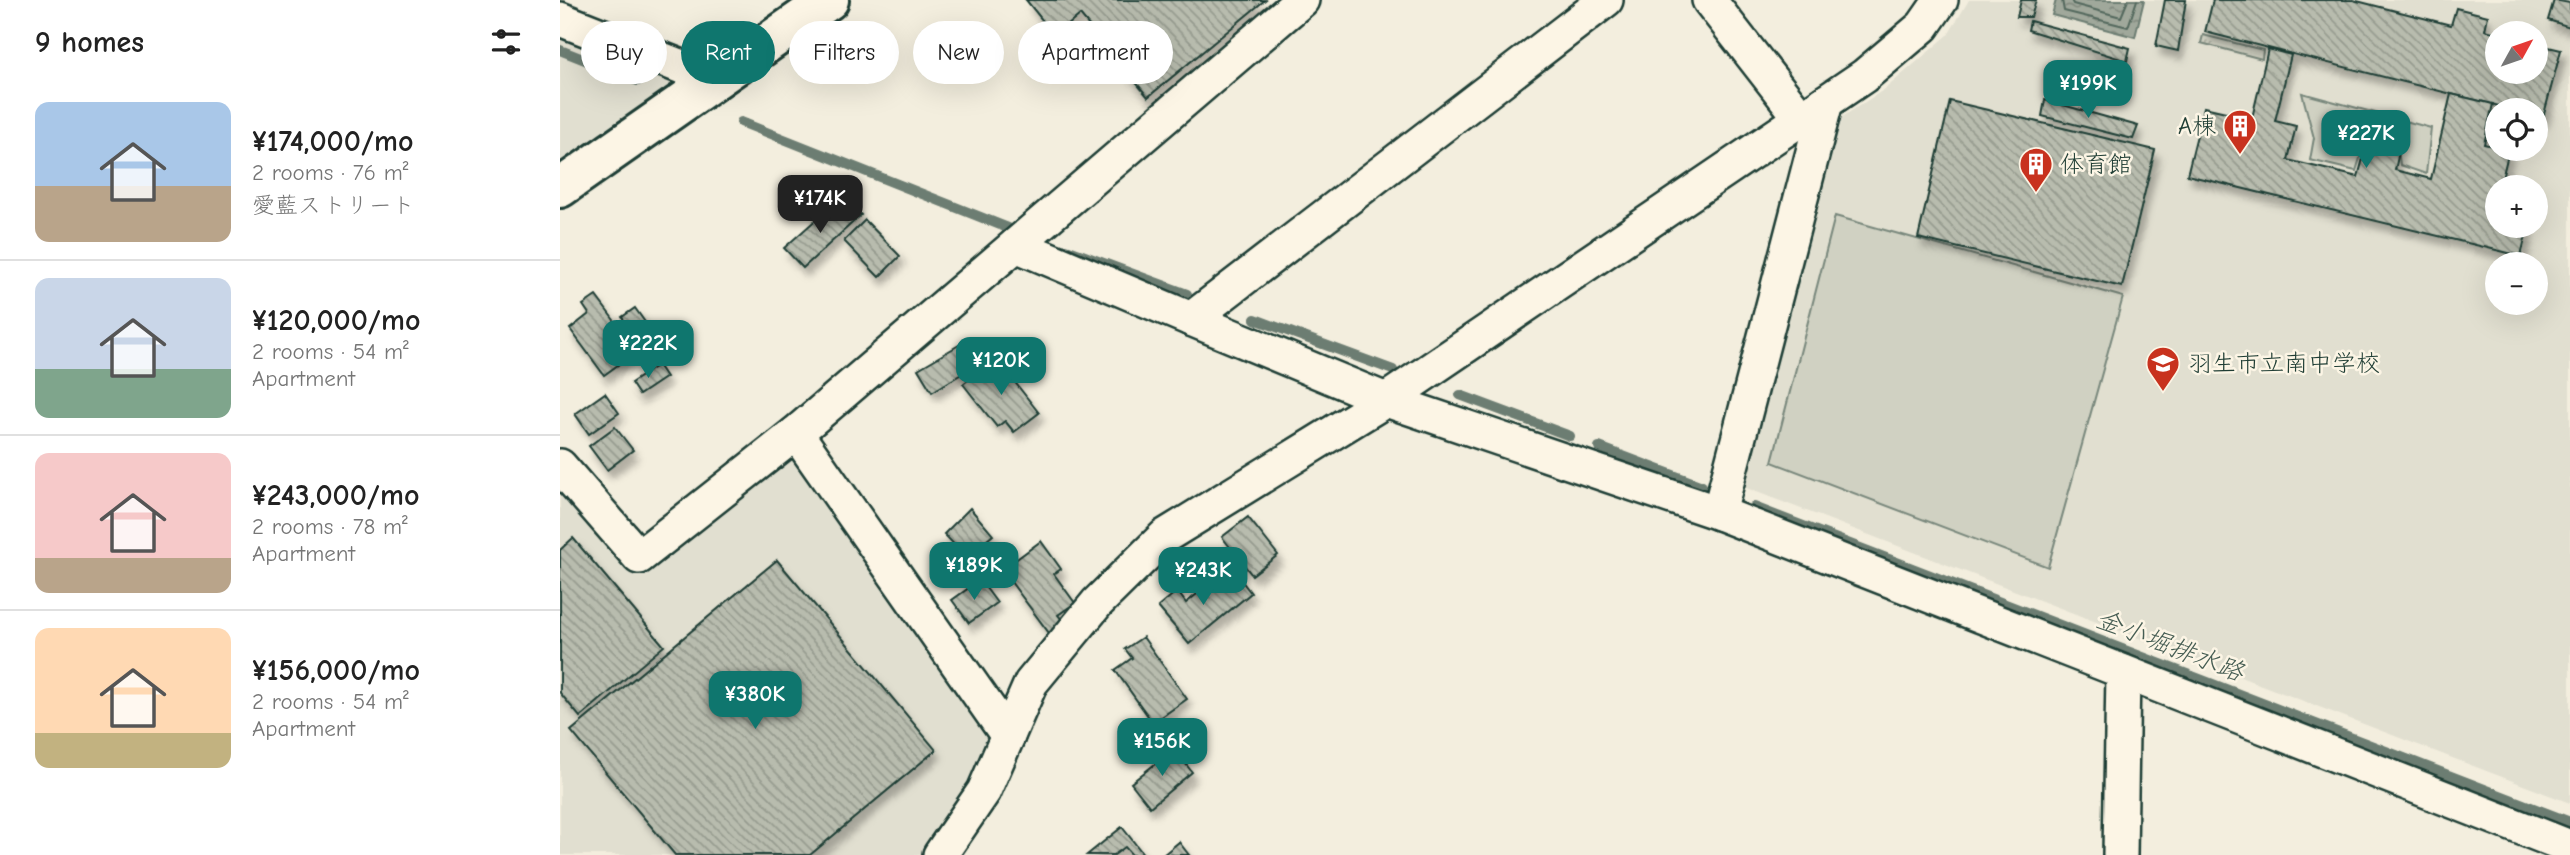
<!DOCTYPE html>
<html lang="en">
<head>
<meta charset="utf-8">
<style>
  :root { --surface:#fff; --page:#f2f2f2; --text:#222; --muted:#767676; --line:#e0e0e0; --accent:#0f766e }
  body { margin:0; font-family:"Comic Neue","Klee One",sans-serif; background:var(--page); color:var(--text); height:100vh; display:flex; flex-direction:column; font-size:26px; white-space:nowrap }
  * { box-sizing:border-box; margin:0 }
  p { font-size:23px; color:var(--muted) }
  .icon { flex:none; width:38px; height:38px; fill:none; stroke:currentColor; stroke-width:2; stroke-linecap:round; stroke-linejoin:round }
  .map { position:relative; flex:1; overflow:hidden }
  .drawer { display:flex; flex-direction:column; background:var(--surface); width:560px }
  .drawer>* { flex:none }
  .banner { position:absolute; left:21px; top:21px; width:665px; height:63px; display:flex; gap:14px }
  .needle { width:46px; rotate:50deg }
  .controls { position:absolute; left:1925px; top:21px; display:grid; gap:14px }
  .controls a { display:grid; place-items:center; width:63px; height:63px; border-radius:50%; background:var(--surface); box-shadow:0 7px 28px #0002; font-size:35px }
  .price { position:absolute; translate:-50% -60px; padding:0 16px; border-radius:14px; background:var(--accent); color:#fff; font-size:23px; line-height:46px; filter:drop-shadow(0 2px 4px #0008) }
  .price::after { content:''; position:absolute; left:50%; top:42px; width:21px; height:16px; margin-left:-10px; background:inherit; clip-path:polygon(0 0,100% 0,50% 100%) }
  .price.on { background:#222; color:#fff }
  ul { padding:0; list-style:none }
  li { display:flex; align-items:center; gap:21px; height:175px; padding:0 35px }
  li+li { border-top:2px solid var(--line) }
  li span { display:grid; place-items:center; flex:none; width:196px; height:140px; border-radius:14px; color:#555 }
  li>.icon { margin-inline-start:auto }
  span .icon { width:84px; height:84px; fill:#fffc; stroke-width:1 }
  li b { font-size:30px }
  h2 { display:flex; justify-content:space-between; align-items:center; height:84px; padding:0 35px; font-size:30px }
  .chip { padding:0 24px; border-radius:32px; background:var(--surface); box-shadow:0 7px 28px #0002; font-size:24px; line-height:63px }
  .chip.on { background:var(--accent); color:#fff }
  main { display:flex; flex:1; min-height:0 }
  .map>svg:first-child { display:block }
</style>
</head>
<body>
<main>
<section class="drawer">
<h2>9 homes<svg class="icon" aria-label="filters" viewBox="0 0 24 24"><path d="M4 7h16M4 17h16"/><circle cx="9" cy="7" r="2"/><circle cx="15" cy="17" r="2"/></svg></h2>
<ul>
<li><span style="background:linear-gradient(#a9c7e8 60%,#b9a48a 0)"><svg class="icon" aria-label="home" viewBox="0 0 24 24"><path d="M3 11l9-7 9 7M6 9v11h12V9"/></svg></span><div><b>¥174,000/mo</b><p>2 rooms · 76 m²</p><p>愛藍ストリート</p></div></li>
<li><span style="background:linear-gradient(#c9d6e8 65%,#7fa58c 0)"><svg class="icon" aria-label="home" viewBox="0 0 24 24"><path d="M3 11l9-7 9 7M6 9v11h12V9"/></svg></span><div><b>¥120,000/mo</b><p>2 rooms · 54 m²</p><p>Apartment</p></div></li>
<li><span style="background:linear-gradient(#f6c9c9 75%,#b9a48a 0)"><svg class="icon" aria-label="home" viewBox="0 0 24 24"><path d="M3 11l9-7 9 7M6 9v11h12V9"/></svg></span><div><b>¥243,000/mo</b><p>2 rooms · 78 m²</p><p>Apartment</p></div></li>
<li><span style="background:linear-gradient(#ffd9b3 75%,#c2b280 0)"><svg class="icon" aria-label="home" viewBox="0 0 24 24"><path d="M3 11l9-7 9 7M6 9v11h12V9"/></svg></span><div><b>¥156,000/mo</b><p>2 rooms · 54 m²</p><p>Apartment</p></div></li>
</ul>
</section>
<div class="map">
<svg width="2010" height="855" viewBox="0 0 2010 855">
  <defs>
    <pattern id="grass-tufts" width="24" height="20" patternUnits="userSpaceOnUse" patternTransform="scale(1.75)"><rect width="24" height="20" fill="#d0d1c2"/><path d="M3 7l-1-3M5 7V3M7 7l1-3M15 17l-1-3M17 17v-4M19 17l1-3" fill="none" stroke="#b2b4a7"/></pattern>
    <pattern id="water-ripples" width="26" height="14" patternUnits="userSpaceOnUse" patternTransform="scale(1.75)"><rect width="26" height="14" fill="#a0a89b"/><path d="M2 4q2-2 4 0t4 0M15 11q2-2 4 0t4 0" fill="none" stroke="#828a7f"/></pattern>
    <pattern id="building-back-hatch" width="6" height="6" patternUnits="userSpaceOnUse" patternTransform="scale(1.75)"><rect width="6" height="6" fill="#b8bcae"/><path d="M-1 5l2 2M0 0l6 6M5-1l2 2" fill="none" stroke="#959a8e"/></pattern>
    <filter id="shadow"><feDropShadow dx="4.5" dy="8" stdDeviation="3.5" flood-color="#0004"/></filter>
  </defs>
  <rect width="100%" height="100%" fill="#f3eede"/>
  <filter id="ink" filterUnits="userSpaceOnUse"><feTurbulence type="fractalNoise" baseFrequency=".0143" numOctaves="2"/><feDisplacementMap in="SourceGraphic" scale="14" xChannelSelector="R" yChannelSelector="G"/><feConvolveMatrix kernelMatrix="1 2 1 2 8 2 1 2 1" color-interpolation-filters="sRGB"/></filter>
  <g filter="url(#ink)">
    <g fill="#e1dfd0" fill-rule="evenodd">
      <path d="M1409,0H2010V803L1176,484L1253,136L1325,89L1388,35ZM1937,33H1976V72H1937ZM1937,110H1976V149H1937ZM1937,187H1976V226H1937ZM1937,264H1976V303H1937Z"/>
      <path d="M0,20L145,87L0,189Z"/>
      <path d="M230,437L448,736L381,855H0V468L79,557Z"/>
    </g>
    <path fill="url(#grass-tufts)" stroke="#78877b" stroke-width="2" d="M1643,35L1703,50L1702,59L1641,43Z"/>
    <g fill="#d0d1c2" stroke="#78877b" stroke-width="2">
      <path d="M1742,93L1871,128L1866,174L1840,165L1838,148L1806,139L1796,171L1750,160L1754,138Z"/>
      <path d="M1275,216L1563,297L1488,567L1212,462Z"/>
    </g>
    <path fill="url(#water-ripples)" stroke="#6c7d72" stroke-width="2" d="M1496,0H1584L1575,37L1492,15Z"/>
    <g fill="none" stroke-linecap="round" stroke-linejoin="round">
      <g stroke="#53685d" stroke-width="2">
        <path d="M1502,0L1504,11L1568,27L1577,0"/>
        <path d="M1511,0L1513,4L1561,17L1568,0"/>
      </g>
      <g stroke="#6c7d72" stroke-width="10">
        <path d="M0,50L78,81"/>
        <path d="M181,122L448,228"/>
        <path d="M506,249L627,294"/>
        <path d="M695,319L833,370"/>
        <path d="M900,395L1010,436"/>
        <path d="M1039,447L1142,486"/>
        <path d="M1194,507L2010,822"/>
      </g>
    </g>
    <g fill="url(#building-back-hatch)" stroke="#1f3d34" stroke-width="2" filter="url(#shadow)">
      <path d="M466,0H705L588,97L520,15L495,36Z"/>
      <path d="M1461,0H1476L1471,17H1457Z"/>
      <path d="M1605,0H1626L1618,51L1596,46Z"/>
      <path d="M1653,0H1793L1891,25L1896,8L1928,16L1925,30L1937,33V72H1976V44L2001,50L1983,118L1976,116V110H1955L1645,32Z"/>
      <path d="M1994,0L2010,3V27L1988,20Z"/>
      <path d="M1470,21L1570,48L1567,61L1468,30Z"/>
      <path d="M1708,49L1731,55L1715,121L1736,126L1728,160L1798,177L1807,144L1839,152L1835,170L1871,179L1891,94L1933,104L1924,144L1949,150L1942,179L1977,187L1976,192V187H1937V226H1968L1961,256L1627,175L1644,107L1692,118Z"/>
      <path d="M1485,100L1578,126L1573,139L1482,116Z"/>
      <path d="M1390,101L1595,150L1562,287L1358,238Z"/>
      <path d="M270,207L281,218L293,207L301,215L243,268L224,248Z"/>
      <path d="M305,220L340,256L319,277L284,241Z"/>
      <path d="M36,296L77,351L44,375L10,329L29,314L23,305Z"/>
      <path d="M75,308L94,335L80,344L62,317Z"/>
      <path d="M399,345L413,367L372,392L358,369Z"/>
      <path d="M436,358L479,413L454,432L445,421L437,427L403,384Z"/>
      <path d="M98,365L106,377L79,395L71,383Z"/>
      <path d="M45,393L59,413L29,434L15,414Z"/>
      <path d="M55,427L73,450L47,470L29,446Z"/>
      <path d="M410,508L433,535L406,557L384,534Z"/>
      <path d="M688,517L718,555L692,575L662,537Z"/>
      <path d="M13,538L104,646L20,717L0,693V550Z"/>
      <path d="M481,541L501,569L494,574L515,603L498,615L507,626L492,637L442,570Z"/>
      <path d="M217,560L376,750L250,855H115L11,731Z"/>
      <path d="M661,574L672,587L681,580L691,593L629,644L598,607L617,591L626,603Z"/>
      <path d="M420,580L437,603L409,623L392,600Z"/>
      <path d="M583,637L627,699L593,723L555,670L572,658L565,649Z"/>
      <path d="M614,749L632,772L590,807L571,783Z"/>
      <path d="M562,827L584,855H572L565,847L554,855H527Z"/>
      <path d="M619,842L629,855H603Z"/>
    </g>
    <g fill="none" stroke-linecap="round" stroke-linejoin="round">
      <defs>
        <g id="minor">
          <path d="M1149,0L1241,118"/>
          <path d="M0,19L127,69L145,87"/>
          <path d="M456,245L631,319L1046,0"/>
          <path d="M631,319L826,400L1159,513L2010,847"/>
          <path d="M236,433L448,736"/>
          <path d="M0,466L79,557L236,433L742,0"/>
          <path d="M1159,513L1266,102"/>
          <path d="M380,855L424,791L471,683L537,603L605,536L826,400L1304,76L1363,26L1381,0"/>
          <path d="M1560,855L1563,672"/>
        </g>
        <path id="tertiary" d="M0,188L269,0"/>
      </defs>
      <use href="#minor" stroke="#1f3d34" stroke-width="38"/>
      <use href="#tertiary" stroke="#1f3d34" stroke-width="44"/>
      <use href="#minor" stroke="#fcf5e5" stroke-width="33"/>
      <use href="#tertiary" stroke="#fcf5e5" stroke-width="38"/>
    </g>
  </g>
  <defs>
    <symbol id="building-pin" viewBox="-11 -11 22 30"><path d="M0 17L-7.5 6A9.5 9.5 0 1 1 7.5 6Z" fill="#c8321e" stroke="#fcf5e5"/><path d="M-4-6H4V6H1V3H-1V6H-4ZM-2.5-4.3h1.7v1.8h-1.7ZM.8-4.3h1.7v1.8H.8ZM-2.5-1h1.7V.8h-1.7ZM.8-1h1.7V.8H.8Z" fill="#fff"/></symbol>
    <symbol id="school-pin" viewBox="-11 -11 22 30"><path d="M0 17L-7.5 6A9.5 9.5 0 1 1 7.5 6Z" fill="#c8321e" stroke="#fcf5e5"/><path d="M0-5L7-2L0 1L-7-2ZM-4 1L0 2.5L4 1V4Q0 6-4 4Z" fill="#fff"/></symbol>
  </defs>
  <g fill-rule="evenodd">
    <use href="#building-pin" x="1661" y="107" width="38" height="52"/>
    <use href="#building-pin" x="1457" y="145" width="38" height="52"/>
    <use href="#school-pin" x="1584" y="344" width="38" height="52"/>
  </g>
  <g text-anchor="middle" stroke-width="5" stroke-linejoin="round" paint-order="stroke">
    <g font-size="24" fill="#1f3d34" stroke="#fcf5e5" text-anchor="start">
      <text x="1656" y="134" text-anchor="end">A棟</text>
      <text x="1500" y="172">体育館</text>
      <text x="1628" y="371">羽生市立南中学校</text>
    </g>
    <g font-size="26" font-style="italic" fill="#465d53" stroke="#fcf5e5">
      <text transform="translate(1610 645) rotate(21)" y="9">金小堀排水路</text>
    </g>
  </g>
</svg>
<div class="controls">
<a><svg class="needle" viewBox="-14 -14 28 28"><path d="M0-13l5 13h-10z" fill="#e53935"/><path d="M0 13l5-13h-10z" fill="#767676"/></svg></a>
<a><svg class="icon" aria-label="locate" viewBox="0 0 24 24"><circle cx="12" cy="12" r="6"/><path d="M12 2v4M12 18v4M2 12h4M18 12h4"/></svg></a>
<a>+</a>
<a>−</a>
</div>
<b class="price" style="left:1528px;top:120px">¥199K</b>
<b class="price" style="left:1806px;top:170px">¥227K</b>
<b class="price on" style="left:260px;top:235px">¥174K</b>
<b class="price" style="left:88px;top:380px">¥222K</b>
<b class="price" style="left:441px;top:397px">¥120K</b>
<b class="price" style="left:414px;top:602px">¥189K</b>
<b class="price" style="left:643px;top:607px">¥243K</b>
<b class="price" style="left:195px;top:731px">¥380K</b>
<b class="price" style="left:602px;top:778px">¥156K</b>
<div class="banner">
<a class="chip">Buy</a>
<a class="chip on">Rent</a>
<a class="chip">Filters</a>
<a class="chip">New</a>
<a class="chip">Apartment</a>
</div>
</div>
</main>
</body>
</html>
